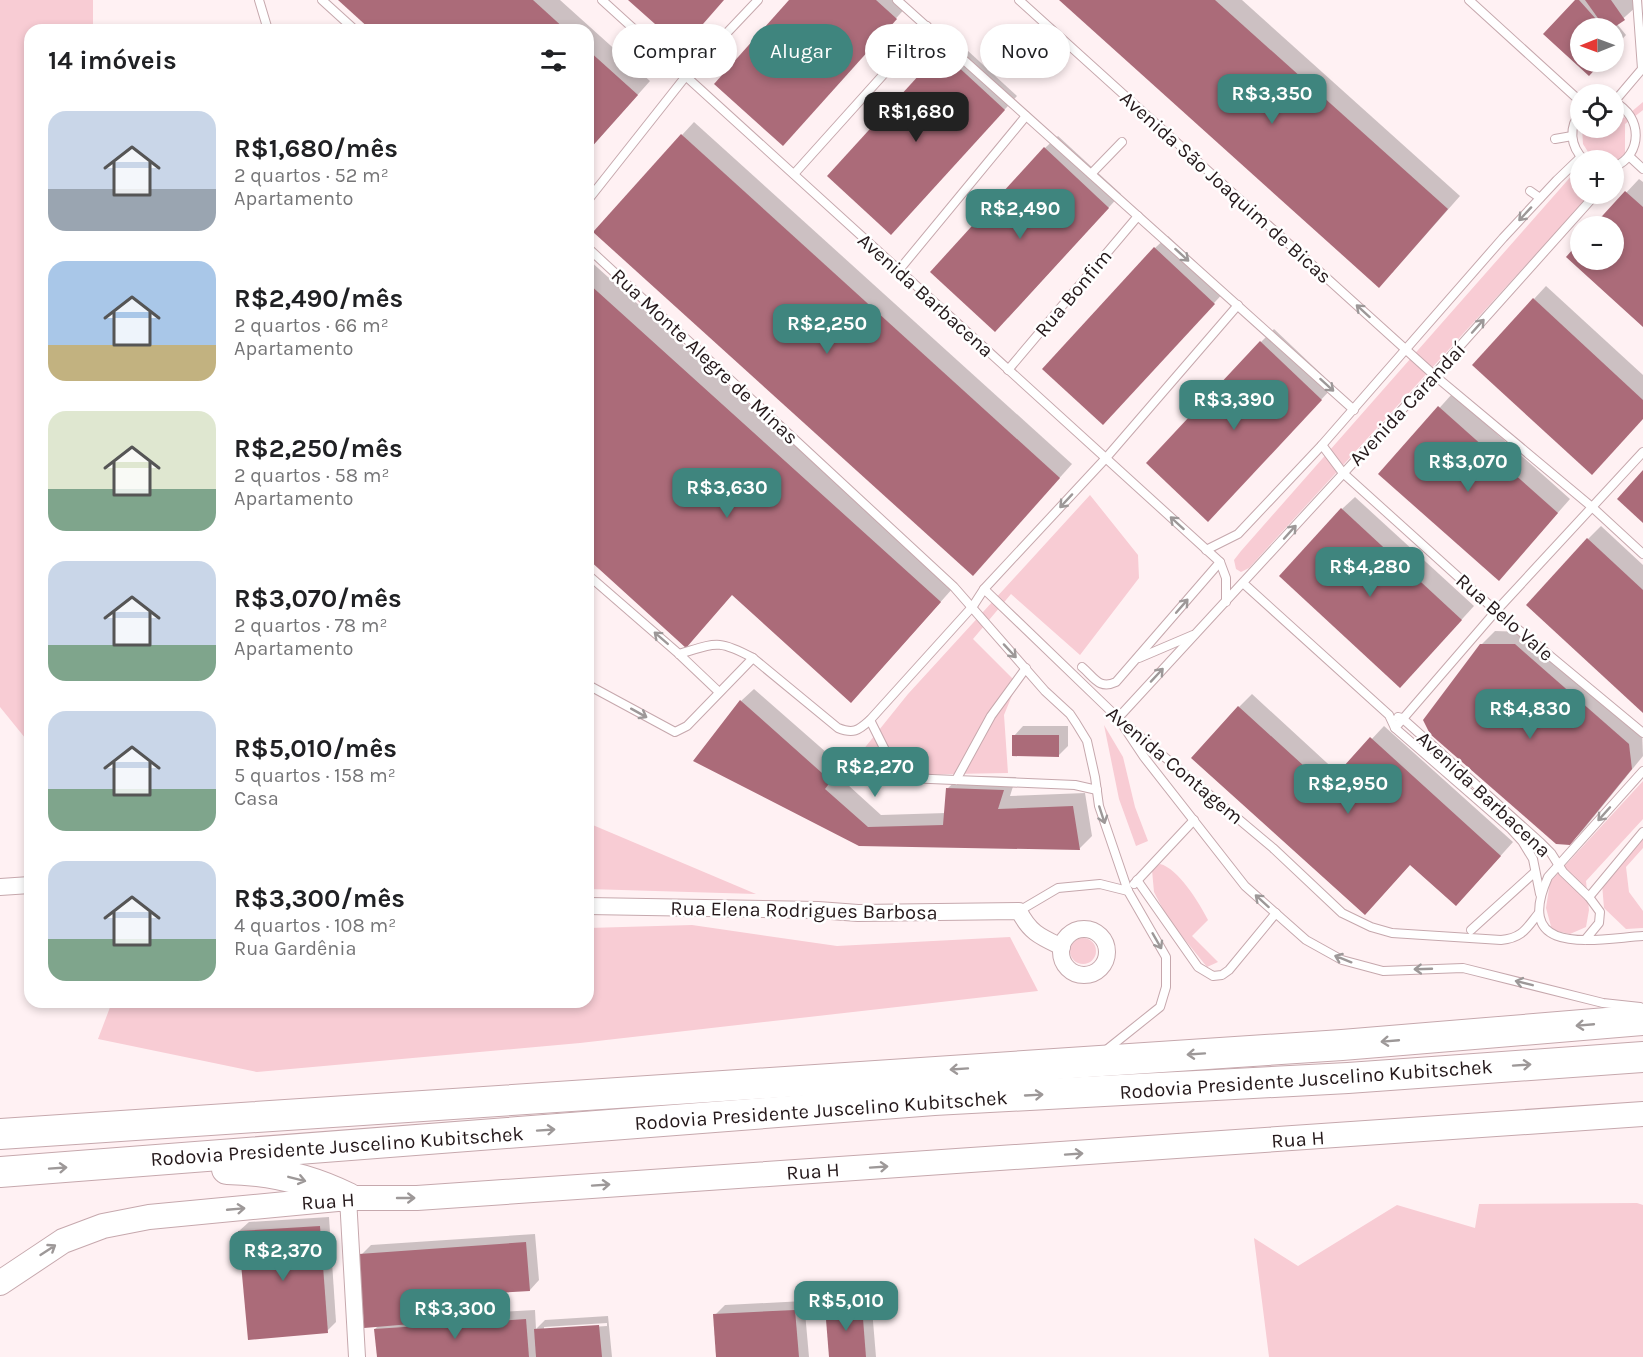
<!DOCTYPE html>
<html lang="pt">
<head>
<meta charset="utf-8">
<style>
  :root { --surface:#fff; --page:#f6f6f6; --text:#202124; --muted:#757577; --accent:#3f857e }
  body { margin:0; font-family:Karla,sans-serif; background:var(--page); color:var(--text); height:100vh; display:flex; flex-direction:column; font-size:22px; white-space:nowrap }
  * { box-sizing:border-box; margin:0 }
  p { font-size:20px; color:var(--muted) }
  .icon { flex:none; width:33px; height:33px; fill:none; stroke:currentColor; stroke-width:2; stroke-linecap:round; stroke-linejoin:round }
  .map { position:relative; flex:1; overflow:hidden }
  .drawer { position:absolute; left:24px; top:24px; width:570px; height:984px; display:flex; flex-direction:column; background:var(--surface); border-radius:18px; box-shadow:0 3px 9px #0003 }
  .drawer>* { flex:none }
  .top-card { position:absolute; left:612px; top:24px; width:570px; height:54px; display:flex; gap:12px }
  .needle { width:39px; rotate:269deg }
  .tools { position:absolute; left:1570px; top:18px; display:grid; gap:12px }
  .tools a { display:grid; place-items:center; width:54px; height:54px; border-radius:50%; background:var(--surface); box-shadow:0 3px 9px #0003; font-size:30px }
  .price { position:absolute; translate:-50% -51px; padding:0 14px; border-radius:12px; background:var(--accent); color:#fff; font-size:20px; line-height:39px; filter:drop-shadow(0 2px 3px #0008) }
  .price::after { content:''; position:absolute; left:50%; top:36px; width:18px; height:14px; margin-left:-9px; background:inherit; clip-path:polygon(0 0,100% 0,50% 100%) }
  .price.active { background:#222; color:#fff }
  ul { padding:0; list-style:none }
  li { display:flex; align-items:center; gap:18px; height:150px; padding:0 24px }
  li span { display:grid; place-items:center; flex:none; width:168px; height:120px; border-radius:18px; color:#555 }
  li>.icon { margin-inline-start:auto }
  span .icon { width:72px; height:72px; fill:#fffc; stroke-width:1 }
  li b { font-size:26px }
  h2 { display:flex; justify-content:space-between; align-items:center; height:72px; padding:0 24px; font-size:26px }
  .pill { padding:0 21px; border-radius:27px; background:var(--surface); box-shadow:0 3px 9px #0003; font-size:21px; line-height:54px }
  .pill.active { background:var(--accent); color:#fff }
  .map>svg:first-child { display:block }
</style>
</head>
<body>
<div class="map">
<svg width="1643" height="1357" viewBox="0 0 1643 1357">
  <rect width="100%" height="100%" fill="#fff1f3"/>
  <g fill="#f8ccd4">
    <path d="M0,0H93V30H30V744L0,707Z"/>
    <path d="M1643,102V110L1625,124V153L1614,167V160H1585L1590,155L1583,144L1582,128H1614V111L1624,118Z"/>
    <path d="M1581,165V194H1591L1249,568L1241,572L1236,569L1234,560L1241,551Z"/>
    <path d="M1090,495L1138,555L1139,578L1080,655L1011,594L973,639L1017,683L1004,715L1008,773L842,776L908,694Z"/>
    <path d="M1104,725L1123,757L1135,807L1148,841L1136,846L1119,799Z"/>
    <path d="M1643,781V819L1586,881L1589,910L1586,927L1570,934L1552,930L1546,908L1550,882Z"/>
    <path d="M588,823L756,894L588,889Z"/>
    <path d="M1643,839V848L1626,867L1629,892L1643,911V928L1626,929L1604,908L1602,884Z"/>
    <path d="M1160,864C1178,868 1200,904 1208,920L1192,936L1218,962L1207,967L1168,919L1154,892L1152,870Z"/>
    <path d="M692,925L837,946L1010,937L1038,991L580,1043L257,1072L98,1039L112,1002H588V928Z"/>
    <circle cx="1083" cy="951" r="13"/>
    <path d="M1637,1203L1643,1205V1357H1269L1254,1238L1298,1266L1397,1205L1475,1228L1479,1204Z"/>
  </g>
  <g fill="#0003" fill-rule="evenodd">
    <path d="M340,0H560L650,81L588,151V30H374Z"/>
    <path d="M791,0H903L908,5L795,131Z"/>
    <path d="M1061,0H1242L1460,196L1392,273Z"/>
    <path d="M1577,0H1633L1637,6L1617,24L1626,35L1614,48V28H1581V62H1601L1589,74L1545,34Z"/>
    <path d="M955,39L1017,96L904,220L829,175Z"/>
    <path d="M694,122L1072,464L985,561L682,135Z"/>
    <path d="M1058,136L1121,194L1008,318L1045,148Z"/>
    <path d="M1639,179L1643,182V325L1568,257L1581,242V260H1614V226H1595Z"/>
    <path d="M1168,236L1226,290L1115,411L1155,248Z"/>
    <path d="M588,259L953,588L864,688L733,594L588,557Z"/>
    <path d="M1546,286L1643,375V418L1534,299Z"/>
    <path d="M1274,329L1334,386L1220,507L1261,342Z"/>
    <path d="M1452,394L1570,499L1511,566L1380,474Z"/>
    <path d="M1355,497L1474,606L1413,673L1342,509Z"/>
    <path d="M1601,526L1643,565V711L1588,539Z"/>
    <path d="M1495,631L1528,632L1642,731L1643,756L1583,830L1570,843L1481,645Z"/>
    <path d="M754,689L843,767L837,775L881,815L946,813L948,788L961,776L1016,777L1010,796L1085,793L1092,836L1079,849L860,844L741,701Z"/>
    <path d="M1252,694L1339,774L1384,726L1513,842L1469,891L1411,863L1377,901L1239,707Z"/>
    <path d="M1023,726H1068V746L1059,755L1014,736Z"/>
    <path d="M329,1217L336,1322L327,1331L239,1231L249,1222Z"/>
    <path d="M535,1234L539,1280L530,1290L455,1294V1310L450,1315L535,1310L536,1329L545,1320L608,1316L612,1357H378L375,1329L379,1325L361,1255L371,1245ZM607,1323V1326L544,1330V1327Z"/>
    <path d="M871,1297L876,1357H830L827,1308L836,1298Z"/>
    <path d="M804,1301L809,1357H718L715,1315L725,1305Z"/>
  </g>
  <g fill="#ab6b79">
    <path d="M338,0H533L566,30H371Z"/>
    <path d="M628,0H724L682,48Z"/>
    <path d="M789,0H876L897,19L783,146L714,84Z"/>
    <path d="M1059,0H1215L1448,209L1379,288Z"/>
    <path d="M1575,0H1579L1604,28H1581V62H1602L1589,76L1543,34Z"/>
    <path d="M1585,0H1611L1625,20L1613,28H1605Z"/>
    <path d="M588,50L638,95L588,151Z"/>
    <path d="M941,51L1005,110L891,235L827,176Z"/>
    <path d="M681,134L1060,478L973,576L593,232Z"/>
    <path d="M1044,147L1109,208L995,332L930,272Z"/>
    <path d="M1625,191L1643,207V327L1566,257L1581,240V260H1614V226H1593Z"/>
    <path d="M1154,247L1215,304L1103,425L1042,369Z"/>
    <path d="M588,283L941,602L851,703L732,595L686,648L588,559Z"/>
    <path d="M1533,298L1643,400V419L1592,475L1472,365Z"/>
    <path d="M1260,341L1322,400L1208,522L1146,463Z"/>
    <path d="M1438,406L1558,513L1499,581L1378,474Z"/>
    <path d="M1643,470V523L1617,499Z"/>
    <path d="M1341,508L1462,620L1400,688L1279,576Z"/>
    <path d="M1587,538L1643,590V713L1526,605Z"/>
    <path d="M1480,644H1515L1629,744L1632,769L1570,845L1556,844L1430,734L1423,720Z"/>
    <path d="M740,700L831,781L825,789L868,827L943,825L946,788L1004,790L998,809L1073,806L1080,850L859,846L693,761Z"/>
    <path d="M1238,706L1326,786L1370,737L1501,856L1456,906L1410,865L1365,915L1191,758Z"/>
    <path d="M1012,735H1059V757L1012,756Z"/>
    <path d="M320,1226L328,1333L248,1340L238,1231Z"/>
    <path d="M526,1242L530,1291L446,1296V1321L364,1328L359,1254Z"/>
    <path d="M862,1306L866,1357H829L825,1307Z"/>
    <path d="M795,1310L799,1357H716L713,1314Z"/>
    <path d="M526,1319L529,1357H377L374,1329Z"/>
    <path d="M599,1325L602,1357H536L534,1329Z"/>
  </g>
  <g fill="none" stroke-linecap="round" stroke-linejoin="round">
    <defs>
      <g id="lane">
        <path d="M259,0L268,30"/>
        <path d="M322,0L355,30"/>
        <path d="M602,0L1220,562L1226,578V602"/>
        <path d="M897,0L1354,410"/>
        <path d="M1019,0L1434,375L1592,507L1643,554"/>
        <path d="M1469,0L1581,102"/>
        <path d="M1614,102L1642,69L1637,0"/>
        <path d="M1614,102C1643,116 1643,155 1614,167"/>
        <path d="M1581,112C1568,127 1570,146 1584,160"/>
        <path d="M1555,139L1572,136"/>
        <path d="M1630,157L1643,169"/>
        <path d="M794,174L927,26"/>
        <path d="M1091,174L1122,142"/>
        <path d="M1530,191L1540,198"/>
        <path d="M588,200L686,76L758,0"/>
        <path d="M588,248L954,587L1045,691L1070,714L1076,723L1087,741L1095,777L1099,806L1128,891L1166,957V987L1160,1007L1105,1051"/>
        <path d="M899,270L1026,116"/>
        <path d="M1008,370L1138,216"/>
        <path d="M1322,445L1343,473L1496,611L1643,733"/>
        <path d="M1206,550L1238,534L1322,445L1503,238L1557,180L1581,157"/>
        <path d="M588,575L679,654L719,692"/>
        <path d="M1243,583L1389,715L1395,728L1511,829L1522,841L1533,859L1540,894"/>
        <path d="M984,589L1118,718L1273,848L1342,913L1371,927L1392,933L1501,940C1522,938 1526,929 1538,914"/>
        <path d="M679,654C716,643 718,639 753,658"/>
        <path d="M1139,658L1193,635"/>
        <path d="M1082,667C1094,677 1099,690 1116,682L1220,562"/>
        <path d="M588,685L675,732L687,726L753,658L838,728C853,734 858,731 870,720L973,606L984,589L1106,458L1238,305"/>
        <path d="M1398,717L1402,718L1541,843L1551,853L1563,872L1589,897L1600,912L1599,923L1585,940"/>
        <path d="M1118,718L1434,375L1596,194"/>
        <path d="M870,720L889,758L907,778L1075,785L1097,790"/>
        <path d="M1124,727L1144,757L1245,886L1306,940L1342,960L1383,971L1463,968L1603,1003L1640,1007"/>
        <path d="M1395,728L1496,611L1643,452"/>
        <path d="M1643,771L1548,877C1512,958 1595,939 1643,936"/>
        <path d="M956,780L991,716L1026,668"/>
        <path d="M1137,880L1198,967L1213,976L1222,975L1229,970L1276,913"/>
        <path d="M1134,884L1194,820"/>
        <path d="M1589,897L1643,832"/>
        <path d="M1019,911L1058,888L1100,884L1128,891"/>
        <path d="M1471,930L1535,872"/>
      </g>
      <g id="street">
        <path d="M0,887L30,885"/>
        <path d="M588,906L818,910L858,913L1019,911C1030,933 1041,937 1062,947"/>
        <circle cx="1084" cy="952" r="23"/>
        <path d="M348,1198L357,1357"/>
      </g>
      <path id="secondary" d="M0,1283L63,1241L103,1226L149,1217L348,1198H417L1643,1114"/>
      <g id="highway">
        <path d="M0,1134L1342,1045L1643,1020"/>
        <path d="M227,1169C269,1170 310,1179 348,1198"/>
        <path d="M0,1172L934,1100L1348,1078L1643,1057"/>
      </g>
    </defs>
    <use href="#lane" stroke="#c6a8ad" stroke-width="10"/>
    <use href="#street" stroke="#c6a8ad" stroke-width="18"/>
    <use href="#secondary" stroke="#c6a8ad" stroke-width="26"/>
    <use href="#highway" stroke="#c6a8ad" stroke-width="32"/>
    <use href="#lane" stroke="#fff" stroke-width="8"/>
    <use href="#street" stroke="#fff" stroke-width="16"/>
    <use href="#secondary" stroke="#fff" stroke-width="24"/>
    <use href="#highway" stroke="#fff" stroke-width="30"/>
  </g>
  <defs><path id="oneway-shaft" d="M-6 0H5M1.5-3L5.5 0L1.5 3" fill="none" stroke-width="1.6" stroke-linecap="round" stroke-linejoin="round" transform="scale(1.5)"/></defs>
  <g stroke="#9d9898">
    <use href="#oneway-shaft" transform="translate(1525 214) rotate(133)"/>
    <use href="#oneway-shaft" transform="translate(1182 255) rotate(42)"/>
    <use href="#oneway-shaft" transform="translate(1363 311) rotate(-138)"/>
    <use href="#oneway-shaft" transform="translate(1478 326) rotate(-48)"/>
    <use href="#oneway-shaft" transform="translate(1327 385) rotate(42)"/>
    <use href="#oneway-shaft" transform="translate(1066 501) rotate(133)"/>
    <use href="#oneway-shaft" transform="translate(1177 523) rotate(-138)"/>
    <use href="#oneway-shaft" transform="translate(1290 532) rotate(-48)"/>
    <use href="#oneway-shaft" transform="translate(1182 606) rotate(-49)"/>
    <use href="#oneway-shaft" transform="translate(661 638) rotate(-139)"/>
    <use href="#oneway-shaft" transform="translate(1010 651) rotate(47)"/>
    <use href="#oneway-shaft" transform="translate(1157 675) rotate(-47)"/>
    <use href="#oneway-shaft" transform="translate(639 713) rotate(29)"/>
    <use href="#oneway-shaft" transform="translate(1604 814) rotate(132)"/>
    <use href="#oneway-shaft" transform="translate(1102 815) rotate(72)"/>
    <use href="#oneway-shaft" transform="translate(1262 901) rotate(-138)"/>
    <use href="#oneway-shaft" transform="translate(1157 941) rotate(60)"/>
    <use href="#oneway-shaft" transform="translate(1343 959) rotate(-158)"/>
    <use href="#oneway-shaft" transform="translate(1423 969) rotate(178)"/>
    <use href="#oneway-shaft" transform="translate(1524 983) rotate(-166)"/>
    <use href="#oneway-shaft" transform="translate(1585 1025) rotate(175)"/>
    <use href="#oneway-shaft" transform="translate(1390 1041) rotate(175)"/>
    <use href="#oneway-shaft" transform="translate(1196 1054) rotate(176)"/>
    <use href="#oneway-shaft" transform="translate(1522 1065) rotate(-4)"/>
    <use href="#oneway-shaft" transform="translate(959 1069) rotate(176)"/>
    <use href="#oneway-shaft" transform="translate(1034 1095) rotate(-3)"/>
    <use href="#oneway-shaft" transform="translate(546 1130) rotate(-4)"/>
    <use href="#oneway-shaft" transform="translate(1074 1154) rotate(-4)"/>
    <use href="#oneway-shaft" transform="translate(879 1167) rotate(-4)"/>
    <use href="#oneway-shaft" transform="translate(58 1168) rotate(-4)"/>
    <use href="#oneway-shaft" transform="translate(297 1179) rotate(14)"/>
    <use href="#oneway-shaft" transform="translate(601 1185) rotate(-4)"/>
    <use href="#oneway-shaft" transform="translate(406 1198)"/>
    <use href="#oneway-shaft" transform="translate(236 1209) rotate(-5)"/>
    <use href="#oneway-shaft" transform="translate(48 1250) rotate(-33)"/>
  </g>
  <g text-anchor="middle" stroke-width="5" stroke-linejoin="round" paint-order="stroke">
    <g font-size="20" fill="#25191b" stroke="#fff">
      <text transform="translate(1226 187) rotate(42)" y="7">Avenida São Joaquim de Bicas</text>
      <text transform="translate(1073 293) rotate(-50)" y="7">Rua Bonfim</text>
      <text transform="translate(926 295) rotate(42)" y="7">Avenida Barbacena</text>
      <text transform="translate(705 356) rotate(43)" y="7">Rua Monte Alegre de Minas</text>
      <text transform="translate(1407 404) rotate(-47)" y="7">Avenida Carandaí</text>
      <text transform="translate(1505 617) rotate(41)" y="7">Rua Belo Vale</text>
      <text transform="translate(1175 765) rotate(40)" y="7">Avenida Contagem</text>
      <text transform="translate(1484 794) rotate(43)" y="7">Avenida Barbacena</text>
      <text transform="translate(804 910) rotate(1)" y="7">Rua Elena Rodrigues Barbosa</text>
      <text transform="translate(1306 1079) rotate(-4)" y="7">Rodovia Presidente Juscelino Kubitschek</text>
      <text transform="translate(821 1110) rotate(-4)" y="7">Rodovia Presidente Juscelino Kubitschek</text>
      <text transform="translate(1298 1139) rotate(-4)" y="7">Rua H</text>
      <text transform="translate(337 1146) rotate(-4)" y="7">Rodovia Presidente Juscelino Kubitschek</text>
      <text transform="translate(813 1171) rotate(-4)" y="7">Rua H</text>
      <text transform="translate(328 1201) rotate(-4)" y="7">Rua H</text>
    </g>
  </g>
</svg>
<div class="tools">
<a><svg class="needle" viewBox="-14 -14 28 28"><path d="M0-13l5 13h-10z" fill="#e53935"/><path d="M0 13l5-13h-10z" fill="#757577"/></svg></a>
<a><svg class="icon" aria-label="locate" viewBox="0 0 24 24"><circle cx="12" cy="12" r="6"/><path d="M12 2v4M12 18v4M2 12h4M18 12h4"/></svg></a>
<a>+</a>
<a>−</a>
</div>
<b class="price" style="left:1272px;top:125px">R$3,350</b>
<b class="price active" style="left:916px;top:143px">R$1,680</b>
<b class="price" style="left:1020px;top:240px">R$2,490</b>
<b class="price" style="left:827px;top:355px">R$2,250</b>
<b class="price" style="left:1234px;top:431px">R$3,390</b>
<b class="price" style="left:1468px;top:493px">R$3,070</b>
<b class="price" style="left:727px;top:519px">R$3,630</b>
<b class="price" style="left:1370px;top:598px">R$4,280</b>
<b class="price" style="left:1530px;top:740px">R$4,830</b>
<b class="price" style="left:875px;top:798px">R$2,270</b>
<b class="price" style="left:1348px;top:815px">R$2,950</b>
<b class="price" style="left:283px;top:1282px">R$2,370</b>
<b class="price" style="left:846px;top:1332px">R$5,010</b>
<b class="price" style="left:455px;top:1340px">R$3,300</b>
<div class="top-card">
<a class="pill">Comprar</a>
<a class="pill active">Alugar</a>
<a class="pill">Filtros</a>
<a class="pill">Novo</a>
</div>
<section class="drawer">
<h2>14 imóveis<svg class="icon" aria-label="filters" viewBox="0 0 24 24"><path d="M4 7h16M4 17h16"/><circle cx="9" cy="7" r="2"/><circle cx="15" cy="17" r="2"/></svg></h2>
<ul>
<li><span style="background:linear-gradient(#c9d6e8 65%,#9aa5b1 0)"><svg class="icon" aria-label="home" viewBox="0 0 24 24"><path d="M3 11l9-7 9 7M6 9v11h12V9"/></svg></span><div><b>R$1,680/mês</b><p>2 quartos · 52 m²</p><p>Apartamento</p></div></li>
<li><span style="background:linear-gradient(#a9c7e8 70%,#c2b280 0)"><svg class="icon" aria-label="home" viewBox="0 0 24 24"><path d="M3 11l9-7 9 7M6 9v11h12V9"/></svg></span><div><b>R$2,490/mês</b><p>2 quartos · 66 m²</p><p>Apartamento</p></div></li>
<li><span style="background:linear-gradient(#dfe7d0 65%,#7fa58c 0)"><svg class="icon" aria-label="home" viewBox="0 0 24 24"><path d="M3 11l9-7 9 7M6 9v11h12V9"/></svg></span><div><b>R$2,250/mês</b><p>2 quartos · 58 m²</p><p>Apartamento</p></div></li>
<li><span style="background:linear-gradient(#c9d6e8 70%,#7fa58c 0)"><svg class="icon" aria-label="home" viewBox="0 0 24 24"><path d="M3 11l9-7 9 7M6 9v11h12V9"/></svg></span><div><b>R$3,070/mês</b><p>2 quartos · 78 m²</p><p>Apartamento</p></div></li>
<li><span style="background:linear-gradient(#c9d6e8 65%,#7fa58c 0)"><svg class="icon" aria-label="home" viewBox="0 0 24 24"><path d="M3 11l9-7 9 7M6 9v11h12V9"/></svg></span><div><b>R$5,010/mês</b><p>5 quartos · 158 m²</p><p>Casa</p></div></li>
<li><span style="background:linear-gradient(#c9d6e8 65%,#7fa58c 0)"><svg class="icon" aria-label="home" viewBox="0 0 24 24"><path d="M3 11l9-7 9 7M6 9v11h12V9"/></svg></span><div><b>R$3,300/mês</b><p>4 quartos · 108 m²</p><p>Rua Gardênia</p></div></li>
</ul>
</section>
</div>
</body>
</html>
